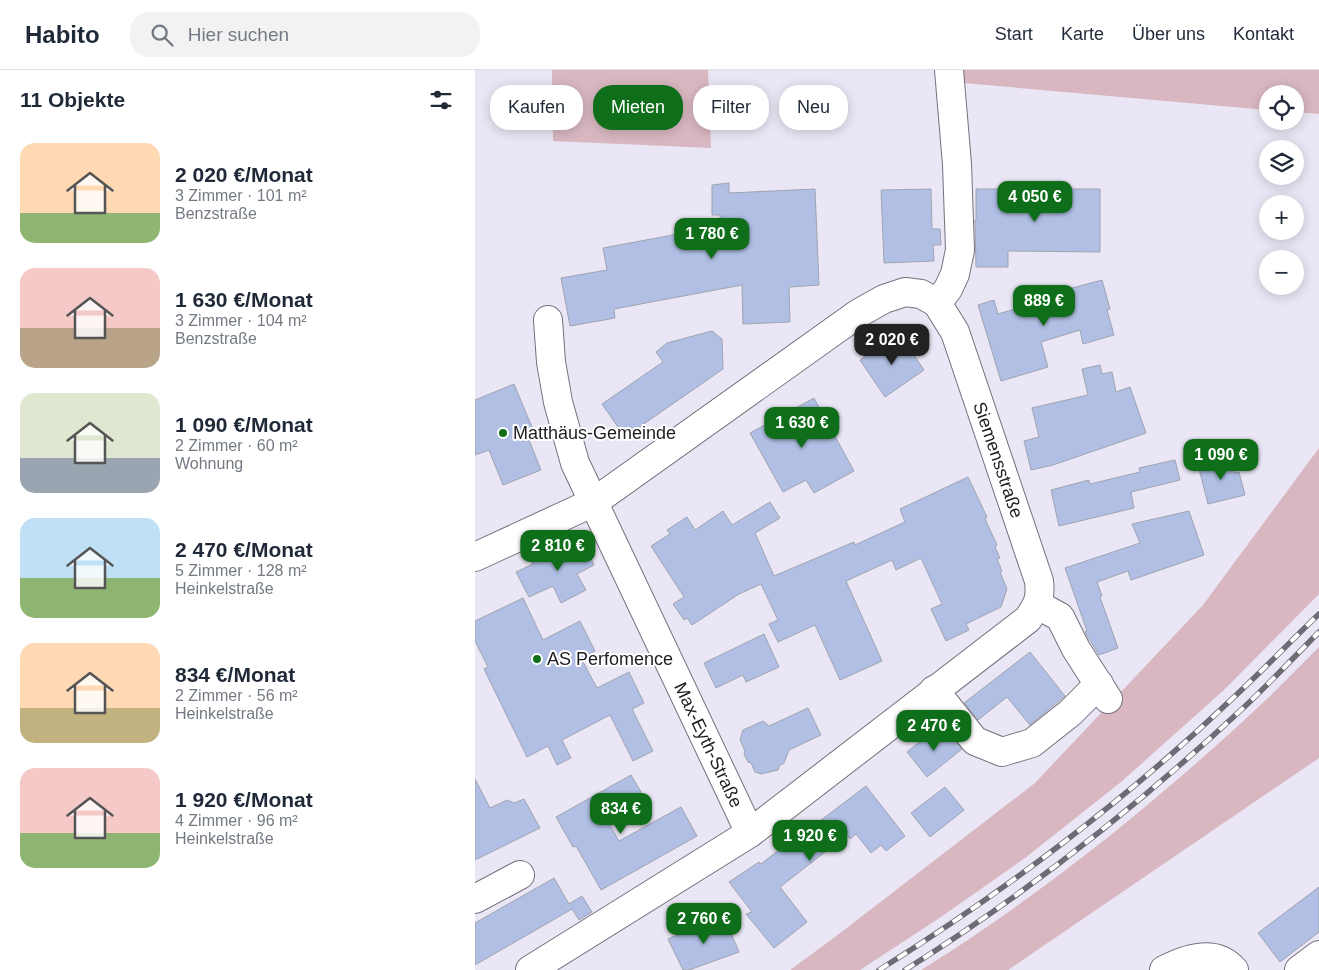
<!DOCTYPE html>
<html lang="de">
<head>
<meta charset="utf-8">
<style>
  :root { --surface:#fff; --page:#f2f2f3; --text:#1f2937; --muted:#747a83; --line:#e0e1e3; --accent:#0f6e1a }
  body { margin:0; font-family:Arial,sans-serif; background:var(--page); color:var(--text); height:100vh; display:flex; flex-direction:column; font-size:19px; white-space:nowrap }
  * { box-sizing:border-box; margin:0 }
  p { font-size:16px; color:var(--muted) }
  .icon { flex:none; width:28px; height:28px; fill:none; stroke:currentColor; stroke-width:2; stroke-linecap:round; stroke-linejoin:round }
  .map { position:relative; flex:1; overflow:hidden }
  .panel { display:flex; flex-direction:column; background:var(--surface); width:475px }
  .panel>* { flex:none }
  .top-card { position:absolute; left:15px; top:15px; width:475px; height:45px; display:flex; gap:10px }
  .controls { position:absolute; left:784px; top:15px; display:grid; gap:10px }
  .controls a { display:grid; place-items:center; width:45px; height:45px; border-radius:50%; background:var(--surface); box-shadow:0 2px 12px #0003; font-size:25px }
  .price { position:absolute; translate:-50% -42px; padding:0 11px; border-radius:10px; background:var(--accent); color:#fff; font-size:16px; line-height:32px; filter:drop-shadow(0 1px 2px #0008) }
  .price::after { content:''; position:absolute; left:50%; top:30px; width:15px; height:11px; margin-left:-8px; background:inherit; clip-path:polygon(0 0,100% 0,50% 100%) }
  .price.selected { background:#222; color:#fff }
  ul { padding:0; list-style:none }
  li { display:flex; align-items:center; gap:15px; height:125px; padding:0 20px }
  li span { display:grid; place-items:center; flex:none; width:140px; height:100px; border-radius:15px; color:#555 }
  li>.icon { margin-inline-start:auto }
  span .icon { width:60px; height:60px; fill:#fffc; stroke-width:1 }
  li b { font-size:21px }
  h2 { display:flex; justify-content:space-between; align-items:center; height:60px; padding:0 20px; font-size:21px }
  .pill { padding:0 18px; border-radius:20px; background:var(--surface); box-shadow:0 2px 12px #0003; font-size:18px; line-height:45px }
  .pill.selected { background:var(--accent); color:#fff }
  header { display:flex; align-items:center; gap:30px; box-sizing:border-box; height:70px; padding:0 25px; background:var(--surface); border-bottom:1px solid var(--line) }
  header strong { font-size:24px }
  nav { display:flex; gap:28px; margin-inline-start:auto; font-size:18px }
  .search { width:350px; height:45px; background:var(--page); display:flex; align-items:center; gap:12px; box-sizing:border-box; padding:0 18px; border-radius:20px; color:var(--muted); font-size:19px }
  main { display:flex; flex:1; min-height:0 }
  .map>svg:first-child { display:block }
</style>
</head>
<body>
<header>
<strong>Habito</strong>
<div class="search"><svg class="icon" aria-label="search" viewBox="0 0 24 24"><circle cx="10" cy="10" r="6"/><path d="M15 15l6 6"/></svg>Hier suchen</div>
<nav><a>Start</a><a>Karte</a><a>Über uns</a><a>Kontakt</a></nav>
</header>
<main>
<section class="panel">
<h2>11 Objekte<svg class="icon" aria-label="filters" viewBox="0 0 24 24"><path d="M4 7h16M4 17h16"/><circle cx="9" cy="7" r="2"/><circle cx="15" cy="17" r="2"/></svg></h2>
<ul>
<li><span style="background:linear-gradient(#ffd9b3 70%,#8fb573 0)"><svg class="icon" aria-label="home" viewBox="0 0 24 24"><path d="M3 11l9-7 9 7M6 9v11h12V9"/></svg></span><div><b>2 020 €/Monat</b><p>3 Zimmer · 101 m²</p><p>Benzstraße</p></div></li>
<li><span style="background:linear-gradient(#f6c9c9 60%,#b9a48a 0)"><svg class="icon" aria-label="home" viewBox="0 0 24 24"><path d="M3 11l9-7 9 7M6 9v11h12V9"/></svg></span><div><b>1 630 €/Monat</b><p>3 Zimmer · 104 m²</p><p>Benzstraße</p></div></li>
<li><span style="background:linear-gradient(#dfe7d0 65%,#9aa5b1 0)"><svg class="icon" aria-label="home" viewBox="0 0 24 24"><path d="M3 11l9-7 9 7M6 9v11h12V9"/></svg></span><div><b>1 090 €/Monat</b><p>2 Zimmer · 60 m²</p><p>Wohnung</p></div></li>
<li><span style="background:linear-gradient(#bfe0f5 60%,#8fb573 0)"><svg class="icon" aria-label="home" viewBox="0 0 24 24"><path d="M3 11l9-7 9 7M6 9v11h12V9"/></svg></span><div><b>2 470 €/Monat</b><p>5 Zimmer · 128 m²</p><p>Heinkelstraße</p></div></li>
<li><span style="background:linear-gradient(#ffd9b3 65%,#c2b280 0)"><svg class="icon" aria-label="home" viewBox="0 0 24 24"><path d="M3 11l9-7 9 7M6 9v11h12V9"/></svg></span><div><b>834 €/Monat</b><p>2 Zimmer · 56 m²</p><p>Heinkelstraße</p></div></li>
<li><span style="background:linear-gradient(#f6c9c9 65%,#8fb573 0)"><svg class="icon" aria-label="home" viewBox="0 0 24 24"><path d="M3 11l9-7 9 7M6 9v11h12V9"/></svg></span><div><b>1 920 €/Monat</b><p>4 Zimmer · 96 m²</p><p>Heinkelstraße</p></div></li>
</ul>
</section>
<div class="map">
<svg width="844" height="900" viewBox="0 0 844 900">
  <rect width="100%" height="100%" fill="#eae6f5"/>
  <g fill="#d8b7c0">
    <path d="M77,0H233L236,78L78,71Z"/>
    <path d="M478,0H844V44L820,42V24H792V40L477,12Z"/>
    <path d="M844,378V524L749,620L646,712L550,788L466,847L385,900H315L360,867L560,713L728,535Z"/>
    <path d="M844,577V688L533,900H446C565,826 674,738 777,643C800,622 822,599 844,577Z"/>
  </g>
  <g fill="#b0bfe3" stroke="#9fa4b1">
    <path d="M254,113V123L340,119L344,215L314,217L315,252L268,254L267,215L139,239L140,248L95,256L86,208L132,200L128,178L246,156L245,145H237V115Z"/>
    <path d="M456,119L457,159H465L466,175H458L459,191L409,193L406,120Z"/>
    <path d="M501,119H625V182L533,181V197H501L500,150H501Z"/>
    <path d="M627,210L635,239L632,240L639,265L608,274L605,260L566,272L573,297L526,311L503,235L519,230L523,244L587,225L586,221Z"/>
    <path d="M237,261L247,269L248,299L150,367L127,334L188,292L181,282L192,273Z"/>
    <path d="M416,268L422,277L430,272L449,300L410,327L385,290Z"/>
    <path d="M625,295L627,304L637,302L641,322L655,317L671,363L578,395L556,400L549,371L564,367L557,338L613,325L607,299Z"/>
    <path d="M39,314L59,362L52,365L66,400L28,415L14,380L0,385V330Z"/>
    <path d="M339,328L379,401L339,423L331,410L308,422L275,363Z"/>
    <path d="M756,387L760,403L764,402L770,425L733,434L723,395Z"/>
    <path d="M700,390L705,410L656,422L659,438L584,456L576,420L614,410L615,414L665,402L664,398Z"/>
    <path d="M493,407L512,447L510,449L522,475L520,477L525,488L522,489L527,501L525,502L532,519L526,537L491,554L494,560L471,571L456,539L467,534L446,488L421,500L417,490L371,511L407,591L365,610L340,555L303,572L294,554L303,550L286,514L264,524L217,555L212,548L209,550L198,534L209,527L176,476L195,464L192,460L212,447L220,460L248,441L257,455L295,432L305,448L280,463L299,506L379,472L380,475L430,452L425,439Z"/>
    <path d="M714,441L729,485L656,510L653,501L622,512L627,526L625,527L643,578L624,585L610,562L612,561L590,498L665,473L657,454Z"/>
    <path d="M106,468L119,495L102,504L111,520L86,533L78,516L54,527L41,502L58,494L57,492Z"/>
    <path d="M48,528L68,570L105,551L120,581L106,588L122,618L154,602L169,633L157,639L178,681L158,691L135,645L87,670L96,688L82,695L73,676L52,687L9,599L13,597L0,571V551Z"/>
    <path d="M289,564L304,597L271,612L268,605L241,618L229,593Z"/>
    <path d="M555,582L590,626L555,655L532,627L503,650L489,633Z"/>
    <path d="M333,638L346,665L314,680L309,693L304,696L303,700L286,704L280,702L276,693L273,692L269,684L270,681L265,670L268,660L288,651L294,656Z"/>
    <path d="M470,658L487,679L452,707L432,682L452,666L455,670Z"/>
    <path d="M156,705L166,722L128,743L144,771L206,737L222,766L126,820L101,776L98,777L81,747Z"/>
    <path d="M0,709L15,738L32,730L39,733L49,729L65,758L0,790Z"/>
    <path d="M391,716L430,766L411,781L406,775L396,783L381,764L375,769L372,765L305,817L332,852L299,878L271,844L277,842L254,812L284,792L286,794L339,752L341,754Z"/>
    <path d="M470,717L489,740L455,767L436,743Z"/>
    <path d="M79,808L94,834L107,826L117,842L104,850L97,839L0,895V853Z"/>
    <path d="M844,817V862L805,892L783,863Z"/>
    <path d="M250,849L264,882L214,900H208L193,869L229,854Z"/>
  </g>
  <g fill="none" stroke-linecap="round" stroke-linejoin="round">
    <defs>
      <g id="minor">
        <path d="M462,233L473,219L480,204L485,180L482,94L474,0"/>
        <path id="s1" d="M73,250L76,292L83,332L100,393L275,763"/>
        <path id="s2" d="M0,487L119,432L384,243L409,229L430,222L446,224L462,233L480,262L564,511C566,529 563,534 553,549L275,763L55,900"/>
        <path d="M563,535L585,547L601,579L633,629"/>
        <path d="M459,620L500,671L527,682L557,673L595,643L624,614"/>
        <path d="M0,829L45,805"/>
        <path d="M689,900C710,889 740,878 759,900"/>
        <path d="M824,900L844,885"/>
      </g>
    </defs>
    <use href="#minor" stroke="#74707d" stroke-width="30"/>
    <use href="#minor" stroke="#fff" stroke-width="28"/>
    <defs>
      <g id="rail">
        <path d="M404,900C528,823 652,729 758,628C787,601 815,572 844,544"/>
        <path d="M430,900C548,826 664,735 766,640C793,615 818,588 844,562"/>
      </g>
    </defs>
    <use href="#rail" stroke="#6d6b74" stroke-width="5.5"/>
    <use href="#rail" stroke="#fff" stroke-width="4" stroke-dasharray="11" stroke-linecap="butt"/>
  </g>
  <g fill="#0f6e1a" stroke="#fff" stroke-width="2">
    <circle cx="28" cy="363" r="5"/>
    <circle cx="62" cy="589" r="5"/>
  </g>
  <g text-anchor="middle" stroke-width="4" stroke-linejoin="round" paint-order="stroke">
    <g font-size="18" fill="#1d1c21" stroke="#fff" text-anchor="start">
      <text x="38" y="369">Matthäus-Gemeinde</text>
      <text x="72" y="595">AS Perfomence</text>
    </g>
    <g font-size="18" fill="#1d1c21" stroke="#fff">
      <text dy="6" stroke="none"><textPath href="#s2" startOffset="711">Siemensstraße</textPath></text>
      <text dy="6" stroke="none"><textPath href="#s1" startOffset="458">Max-Eyth-Straße</textPath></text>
    </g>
  </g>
</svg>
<div class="controls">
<a><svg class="icon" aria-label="locate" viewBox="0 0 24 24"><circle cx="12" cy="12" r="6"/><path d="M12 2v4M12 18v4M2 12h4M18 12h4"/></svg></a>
<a><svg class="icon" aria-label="layers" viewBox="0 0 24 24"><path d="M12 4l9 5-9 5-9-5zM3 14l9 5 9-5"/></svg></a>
<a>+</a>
<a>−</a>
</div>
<b class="price" style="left:560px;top:153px">4 050 €</b>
<b class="price" style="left:237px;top:190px">1 780 €</b>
<b class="price" style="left:569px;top:257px">889 €</b>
<b class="price selected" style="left:417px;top:296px">2 020 €</b>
<b class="price" style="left:327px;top:379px">1 630 €</b>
<b class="price" style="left:746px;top:411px">1 090 €</b>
<b class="price" style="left:83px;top:502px">2 810 €</b>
<b class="price" style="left:459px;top:682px">2 470 €</b>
<b class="price" style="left:146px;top:765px">834 €</b>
<b class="price" style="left:335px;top:792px">1 920 €</b>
<b class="price" style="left:229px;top:875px">2 760 €</b>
<div class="top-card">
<a class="pill">Kaufen</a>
<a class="pill selected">Mieten</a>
<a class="pill">Filter</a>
<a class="pill">Neu</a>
</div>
</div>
</main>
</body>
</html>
